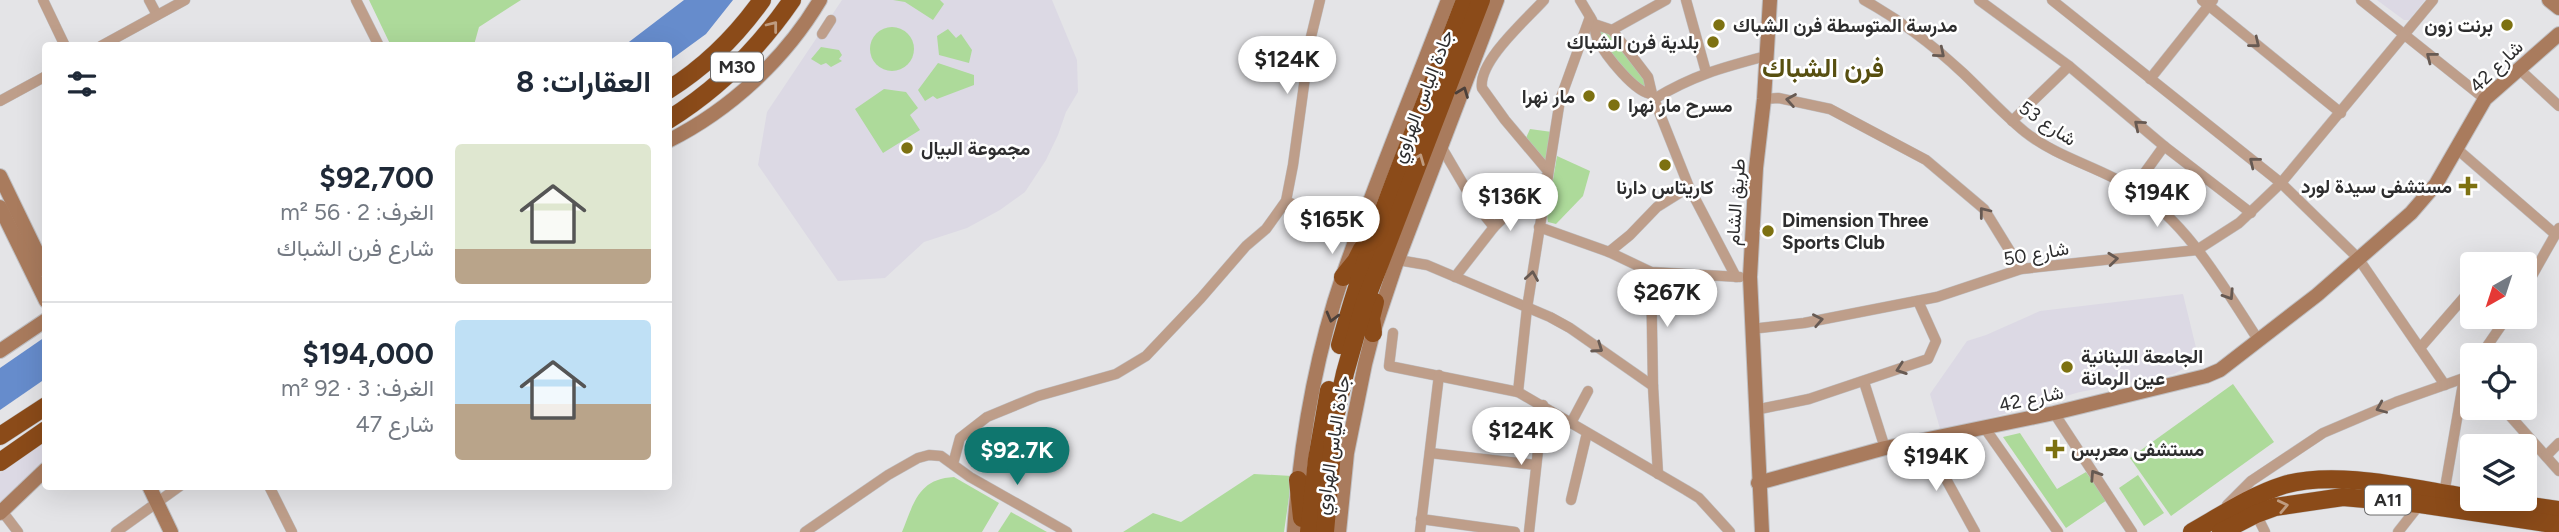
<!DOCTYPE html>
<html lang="ar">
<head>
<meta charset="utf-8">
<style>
  :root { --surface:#fff; --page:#f6f6f7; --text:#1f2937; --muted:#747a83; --line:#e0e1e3; --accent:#0f766e }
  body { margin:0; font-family:Figtree,Vazirmatn,sans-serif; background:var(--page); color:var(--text); direction:rtl; height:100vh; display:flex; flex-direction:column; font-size:26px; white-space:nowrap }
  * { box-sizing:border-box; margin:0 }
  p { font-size:23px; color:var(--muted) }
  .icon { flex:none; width:38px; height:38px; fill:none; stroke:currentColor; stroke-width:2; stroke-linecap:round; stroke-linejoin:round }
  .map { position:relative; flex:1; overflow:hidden; direction:ltr }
  .drawer { position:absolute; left:42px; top:42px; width:630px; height:448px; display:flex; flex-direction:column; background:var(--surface); border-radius:7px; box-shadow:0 7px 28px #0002; direction:rtl }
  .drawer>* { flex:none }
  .needle { width:46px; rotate:219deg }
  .tools { position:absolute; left:2460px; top:252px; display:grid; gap:14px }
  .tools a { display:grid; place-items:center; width:77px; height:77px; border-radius:7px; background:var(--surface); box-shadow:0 7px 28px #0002; font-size:35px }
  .price { position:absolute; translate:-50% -60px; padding:0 16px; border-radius:24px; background:#fff; color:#222; font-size:23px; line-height:46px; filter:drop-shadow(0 2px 4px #0008) }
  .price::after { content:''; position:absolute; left:50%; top:42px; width:21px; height:16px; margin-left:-10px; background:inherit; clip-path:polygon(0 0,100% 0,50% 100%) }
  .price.selected { background:var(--accent); color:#fff }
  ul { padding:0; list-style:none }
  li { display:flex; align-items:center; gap:21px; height:175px; padding:0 21px }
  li+li { border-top:2px solid var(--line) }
  li span { display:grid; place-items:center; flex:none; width:196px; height:140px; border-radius:7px; color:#555 }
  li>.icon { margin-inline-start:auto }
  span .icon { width:84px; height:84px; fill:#fffc; stroke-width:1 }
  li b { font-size:30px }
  h2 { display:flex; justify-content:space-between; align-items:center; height:84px; padding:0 21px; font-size:30px }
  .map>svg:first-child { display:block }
</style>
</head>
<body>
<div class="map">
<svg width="2559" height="532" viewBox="0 0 2559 532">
  <rect width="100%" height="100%" fill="#e4e4e7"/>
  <g fill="#dcd9e4">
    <path d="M842,0H1052L1077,60L1078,92L1066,112L1058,135L1046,160L1025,192L1000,210L967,228L924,242L885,278L838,281L758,165L767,112Z"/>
    <path d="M2377,0H2425L2409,20H2404Z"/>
    <path d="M2183,294L2199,360L2174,374L2080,392L1941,432L1930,394L1967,341L1986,335L2040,311Z"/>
    <path d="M45,442V463L0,506V473Z"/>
  </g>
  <g fill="#adda9a">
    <path d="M369,0H521L479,27L474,45L391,46Z"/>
    <path d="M893,0H940L944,4L933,20L905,2Z"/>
    <circle cx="892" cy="49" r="22"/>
    <path d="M1605,27L1652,86L1640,90L1596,34Z"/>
    <path d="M948,29L956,38L961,34L972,50L969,63L939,55L937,36Z"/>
    <path d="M821,47L839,50L842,55L839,59L842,61L831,67L826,63L821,65L811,59Z"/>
    <path d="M938,63L974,75V85L937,99L933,96L925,101L918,90Z"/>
    <path d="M884,89L906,92L918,108L910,115L920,130L883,153L855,109Z"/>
    <path d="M1530,129L1552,132L1548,170L1526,138Z"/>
    <path d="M1557,156L1590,171L1583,196L1556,224L1548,222L1547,215Z"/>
    <path d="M2233,384L2274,442L2171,516L2130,458Z"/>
    <path d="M2020,433L2057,489L2086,472L2107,500L2066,528L2003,437Z"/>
    <path d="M1254,474L1292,476L1284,532H1117H1123L1153,513L1181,522Z"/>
    <path d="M2138,475L2164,513L2144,526L2119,488Z"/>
    <path d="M954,477L999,503L982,532H902C914,503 918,479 954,477Z"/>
    <path d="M1011,512L1047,532H998Z"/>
  </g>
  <g fill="#668ccc">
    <path d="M684,0H733L706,34L669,61L668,46L625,45Z"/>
    <path d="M45,337V379L0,410V368Z"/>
  </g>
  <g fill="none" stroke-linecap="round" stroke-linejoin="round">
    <defs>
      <g id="street">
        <path d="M43,0L65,46"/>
        <path d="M149,0L157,15"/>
        <path d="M356,0L379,46"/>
        <path d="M1544,0C1527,19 1478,61 1482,88L1505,120L1548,171"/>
        <path d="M1580,0L1592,20"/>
        <path d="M1686,0L1706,72"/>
        <path d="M1864,0C1900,20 1933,45 1963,73C1984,93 2003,114 2025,132C2058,158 2099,167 2134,189C2189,224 2224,288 2259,341"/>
        <path d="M1979,0L2069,66L2164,146L2251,213"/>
        <path d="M2052,0L2281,183L2358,258L2445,385"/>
        <path d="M2202,0L2341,113"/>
        <path d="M2361,0L2485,99"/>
        <path d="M1612,30L1666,0"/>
        <path d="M822,34L831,20"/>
        <path d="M101,46L185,0"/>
        <path d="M2519,69L2559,106"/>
        <path d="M2150,79L2213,0"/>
        <path d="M1652,94C1636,94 1605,55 1598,40C1595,35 1595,29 1594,24L1612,30L1648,77L1652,94L1689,187L1736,277"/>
        <path d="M1654,99C1694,75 1721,68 1766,56"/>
        <path d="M1764,99L1778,98L1830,109L1926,160L1984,209L2021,269"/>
        <path d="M0,101L46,76"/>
        <path d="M2012,121L2069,66"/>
        <path d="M1442,148L1473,201L1494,227"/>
        <path d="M2457,149L2555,234"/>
        <path d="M2133,189L2164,146"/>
        <path d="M1286,201L1345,228"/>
        <path d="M1539,227L1609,252L1651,272L1740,277"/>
        <path d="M1609,252L1630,235L1657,207L1689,187"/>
        <path d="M1398,260L1427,265L1550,317L1570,328L1653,386"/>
        <path d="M1651,272L1653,386L1658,474"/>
        <path d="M1455,277L1494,227L1548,175"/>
        <path d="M2525,288L2559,228"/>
        <path d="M1751,329L1804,323L1937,297L2021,269L2197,250L2239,223L2281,183L2433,0"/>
        <path d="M1393,333L1389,366L1518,392L1686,490L1699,498L1730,532"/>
        <path d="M2420,348L2473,287"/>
        <path d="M2481,355L2507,317"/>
        <path d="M1864,382L1885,448"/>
        <path d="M1518,392L1527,308L1560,100L1590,17"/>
        <path d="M2503,408L2559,471"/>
        <path d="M1755,410L1809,399L1928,359L1936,341L1918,301"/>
        <path d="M2054,413L2132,532"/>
        <path d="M1571,423L1588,391"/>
        <path d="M1984,427L2058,532"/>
        <path d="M1924,439L1975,532"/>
        <path d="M1430,453L1536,465"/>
        <path d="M2546,456L2559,443"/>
        <path d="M953,464L960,438L987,417L1038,396L1116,374L1146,356L1201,298L1246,246L1266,229L1286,201L1293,165L1310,41L1320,0"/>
        <path d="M269,486L292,532"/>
        <path d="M2444,494L2464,378"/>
        <path d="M1571,500L1587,433"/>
        <path d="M2227,505L2251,481L2323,433L2396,402L2464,378L2473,367"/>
        <path d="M2,511L18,532"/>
        <path d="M2256,514L2265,532"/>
        <path d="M1421,519L1515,532"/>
        <path d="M116,532L180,486"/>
        <path d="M805,532L888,475L918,458L929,455L941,456L970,477L1067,532"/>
        <path d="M1420,532L1439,375"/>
        <path d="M1529,532L1543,405"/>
        <path d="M2398,532L2420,504"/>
      </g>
      <g id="secondary">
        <path d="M2549,0L2559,8"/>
        <path d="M668,141C730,110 785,59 820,0"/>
        <path d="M0,176L46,271"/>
        <path d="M0,207L46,301"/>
        <path d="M0,351L46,320"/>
        <path d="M1758,483L1885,448L2054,413L2206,376L2220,370L2317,295L2411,213L2436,184L2485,99L2559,34"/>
        <path d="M149,486L171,532"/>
        <path d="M0,513L46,469"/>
        <path d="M1294,532C1300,446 1315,357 1343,275C1375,183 1413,92 1448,0"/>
        <path d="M1339,532L1347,453L1365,364L1373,333L1395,267L1497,0"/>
        <path d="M1762,532L1750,277L1756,168L1764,99L1770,0"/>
      </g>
      <g id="highway">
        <path d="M668,90C705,67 737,35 762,0"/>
        <path d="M668,120C718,89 759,48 792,0"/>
        <path d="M1343,277L1356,261L1362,249"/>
        <path d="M1373,333L1371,318L1375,302"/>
        <path d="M1340,345C1372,227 1422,114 1465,0"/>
        <path d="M0,436L46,406"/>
        <path d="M0,462L46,430"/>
        <path d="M1298,480L1302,518"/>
        <path d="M2479,499L2559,510"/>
        <path d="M1309,532L1317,459L1329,390"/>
        <path d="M1325,532L1335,418L1345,373L1365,302L1481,0"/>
        <path d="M2192,532C2222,515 2252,495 2284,485C2338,469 2417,490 2473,498"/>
        <path d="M2221,532L2256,514L2275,507L2343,497L2420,504L2559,525"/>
      </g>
    </defs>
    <use href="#street" stroke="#bfbfc2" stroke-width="11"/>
    <use href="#secondary" stroke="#bfbfc2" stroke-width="16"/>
    <use href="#highway" stroke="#bfbfc2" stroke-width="19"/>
    <use href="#street" stroke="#be9e8a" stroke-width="10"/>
    <use href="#secondary" stroke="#a97b5d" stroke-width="14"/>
    <use href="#highway" stroke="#8b4b19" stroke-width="18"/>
  </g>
  <defs><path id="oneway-chevron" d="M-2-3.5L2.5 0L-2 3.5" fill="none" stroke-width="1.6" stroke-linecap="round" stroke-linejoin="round" transform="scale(1.75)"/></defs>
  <g stroke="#bf9c80">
    <use href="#oneway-chevron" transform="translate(773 26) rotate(-52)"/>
    <use href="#oneway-chevron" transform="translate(1419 159) rotate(-68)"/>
    <use href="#oneway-chevron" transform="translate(2283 506) rotate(-12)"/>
  </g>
  <g stroke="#675a53">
    <use href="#oneway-chevron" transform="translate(2255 43) rotate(39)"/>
    <use href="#oneway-chevron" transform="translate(1940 53) rotate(40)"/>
    <use href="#oneway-chevron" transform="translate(2431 57) rotate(-142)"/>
    <use href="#oneway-chevron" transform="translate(1791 100) rotate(-170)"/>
    <use href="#oneway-chevron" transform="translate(2139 125) rotate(-140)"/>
    <use href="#oneway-chevron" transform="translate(2254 162) rotate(-141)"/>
    <use href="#oneway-chevron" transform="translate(1984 212) rotate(-128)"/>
    <use href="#oneway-chevron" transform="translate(2113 259) rotate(-6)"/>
    <use href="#oneway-chevron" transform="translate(1532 276) rotate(-81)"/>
    <use href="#oneway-chevron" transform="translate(2229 295) rotate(57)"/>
    <use href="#oneway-chevron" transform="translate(1818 320) rotate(-11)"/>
    <use href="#oneway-chevron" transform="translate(1598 348) rotate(35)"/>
    <use href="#oneway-chevron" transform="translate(1901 369) rotate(161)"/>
    <use href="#oneway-chevron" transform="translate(2381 408) rotate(157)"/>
    <use href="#oneway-chevron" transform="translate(2095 475) rotate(-123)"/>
  </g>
  <g stroke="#4c403a">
    <use href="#oneway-chevron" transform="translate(1463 92) rotate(-69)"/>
    <use href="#oneway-chevron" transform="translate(1332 317) rotate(105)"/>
  </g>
  <g fill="#7d7111" stroke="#fff" stroke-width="2.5">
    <circle cx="1719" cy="25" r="7"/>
    <circle cx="2507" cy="25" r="7"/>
    <circle cx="1713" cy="42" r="7"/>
    <circle cx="1589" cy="96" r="7"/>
    <circle cx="1614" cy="105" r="7"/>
    <circle cx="907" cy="148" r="7"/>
    <circle cx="1665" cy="165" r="7"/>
    <path d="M2464.5 175.5h7v7h7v7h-7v7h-7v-7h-7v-7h7z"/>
    <circle cx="1768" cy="231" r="7"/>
    <circle cx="2067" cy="367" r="7"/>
    <path d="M2051.5 438.5h7v7h7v7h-7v7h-7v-7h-7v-7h7z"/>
  </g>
  <g text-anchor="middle" stroke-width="5" stroke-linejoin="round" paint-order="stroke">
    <g fill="#fff" stroke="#6c6c6d" stroke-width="2">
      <rect x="711" y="52.5" width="52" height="29" rx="5"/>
      <rect x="2365" y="485.5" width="46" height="29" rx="5"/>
    </g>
    <g font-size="18" font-weight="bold" fill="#2d2d2e">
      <text x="737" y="73">M30</text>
      <text x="2388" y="506">A11</text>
    </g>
    <g font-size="19" font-weight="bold" fill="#2d2d2e" stroke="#fff" text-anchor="start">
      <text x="1733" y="32">مدرسة المتوسطة فرن الشباك</text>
      <text x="2493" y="32" text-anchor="end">برنت زون</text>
      <text x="1699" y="49" text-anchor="end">بلدية فرن الشباك</text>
      <text x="1575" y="103" text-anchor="end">مار نهرا</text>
      <text x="1628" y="112">مسرح مار نهرا</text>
      <text x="921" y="155">مجموعة البيال</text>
      <text x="2452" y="193" text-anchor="end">مستشفى سيدة لورد</text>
      <text x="1665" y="194" text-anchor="middle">كاريتاس دارنا</text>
      <text x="1782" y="227">Dimension Three<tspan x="1782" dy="22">Sports Club</tspan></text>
      <text x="2081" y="363">الجامعة اللبنانية<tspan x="2081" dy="22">عين الرمانة</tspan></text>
      <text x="2071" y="456">مستشفى معربس</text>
    </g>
    <g font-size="19" fill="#2d2d2e" stroke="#fff">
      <text transform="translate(2496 66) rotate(-44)" y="7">شارع 42</text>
      <text transform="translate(1422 96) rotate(-69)" y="7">جادة إلياس الهراوي</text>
      <text transform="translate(2048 123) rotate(34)" y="7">شارع 53</text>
      <text transform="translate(1735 202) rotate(-86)" y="7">طريق الشام</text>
      <text transform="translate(2036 253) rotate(-10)" y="7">شارع 50</text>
      <text transform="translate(2031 398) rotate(-12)" y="7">شارع 42</text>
      <text transform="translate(1332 445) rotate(-81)" y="7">جادة الياس الهراوي</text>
    </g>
    <g font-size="26" font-weight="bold" fill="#574f10" stroke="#fff">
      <text x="1823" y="77">فرن الشباك</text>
    </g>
  </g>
</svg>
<div class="tools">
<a><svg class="needle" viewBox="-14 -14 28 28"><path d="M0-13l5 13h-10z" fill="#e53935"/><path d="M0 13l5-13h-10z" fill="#747a83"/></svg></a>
<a><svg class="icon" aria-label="locate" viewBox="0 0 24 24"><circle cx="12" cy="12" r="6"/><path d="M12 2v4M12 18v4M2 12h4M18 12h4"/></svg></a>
<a><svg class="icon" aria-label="layers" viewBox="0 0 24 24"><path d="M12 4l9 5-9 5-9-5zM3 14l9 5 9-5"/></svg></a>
</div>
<b class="price" style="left:1287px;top:96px">$124K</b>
<b class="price" style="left:2157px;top:229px">$194K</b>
<b class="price" style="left:1510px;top:233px">$136K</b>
<b class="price" style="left:1332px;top:256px">$165K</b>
<b class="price" style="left:1667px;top:329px">$267K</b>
<b class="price" style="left:1521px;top:467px">$124K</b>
<b class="price selected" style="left:1017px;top:487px">$92.7K</b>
<b class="price" style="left:1936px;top:493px">$194K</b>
<section class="drawer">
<h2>العقارات: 8<svg class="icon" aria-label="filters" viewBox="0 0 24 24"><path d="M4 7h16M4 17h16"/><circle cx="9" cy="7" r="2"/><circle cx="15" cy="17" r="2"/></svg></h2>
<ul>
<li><span style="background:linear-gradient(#dfe7d0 75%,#b9a48a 0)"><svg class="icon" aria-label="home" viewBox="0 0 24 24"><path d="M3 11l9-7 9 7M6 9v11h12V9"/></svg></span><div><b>$92,700</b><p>الغرف: 2 · 56 m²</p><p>شارع فرن الشباك</p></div></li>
<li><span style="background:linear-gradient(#bfe0f5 60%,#b9a48a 0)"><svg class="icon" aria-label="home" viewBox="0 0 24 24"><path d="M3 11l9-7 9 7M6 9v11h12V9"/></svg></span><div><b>$194,000</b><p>الغرف: 3 · 92 m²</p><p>شارع 47</p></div></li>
</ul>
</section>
</div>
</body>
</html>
